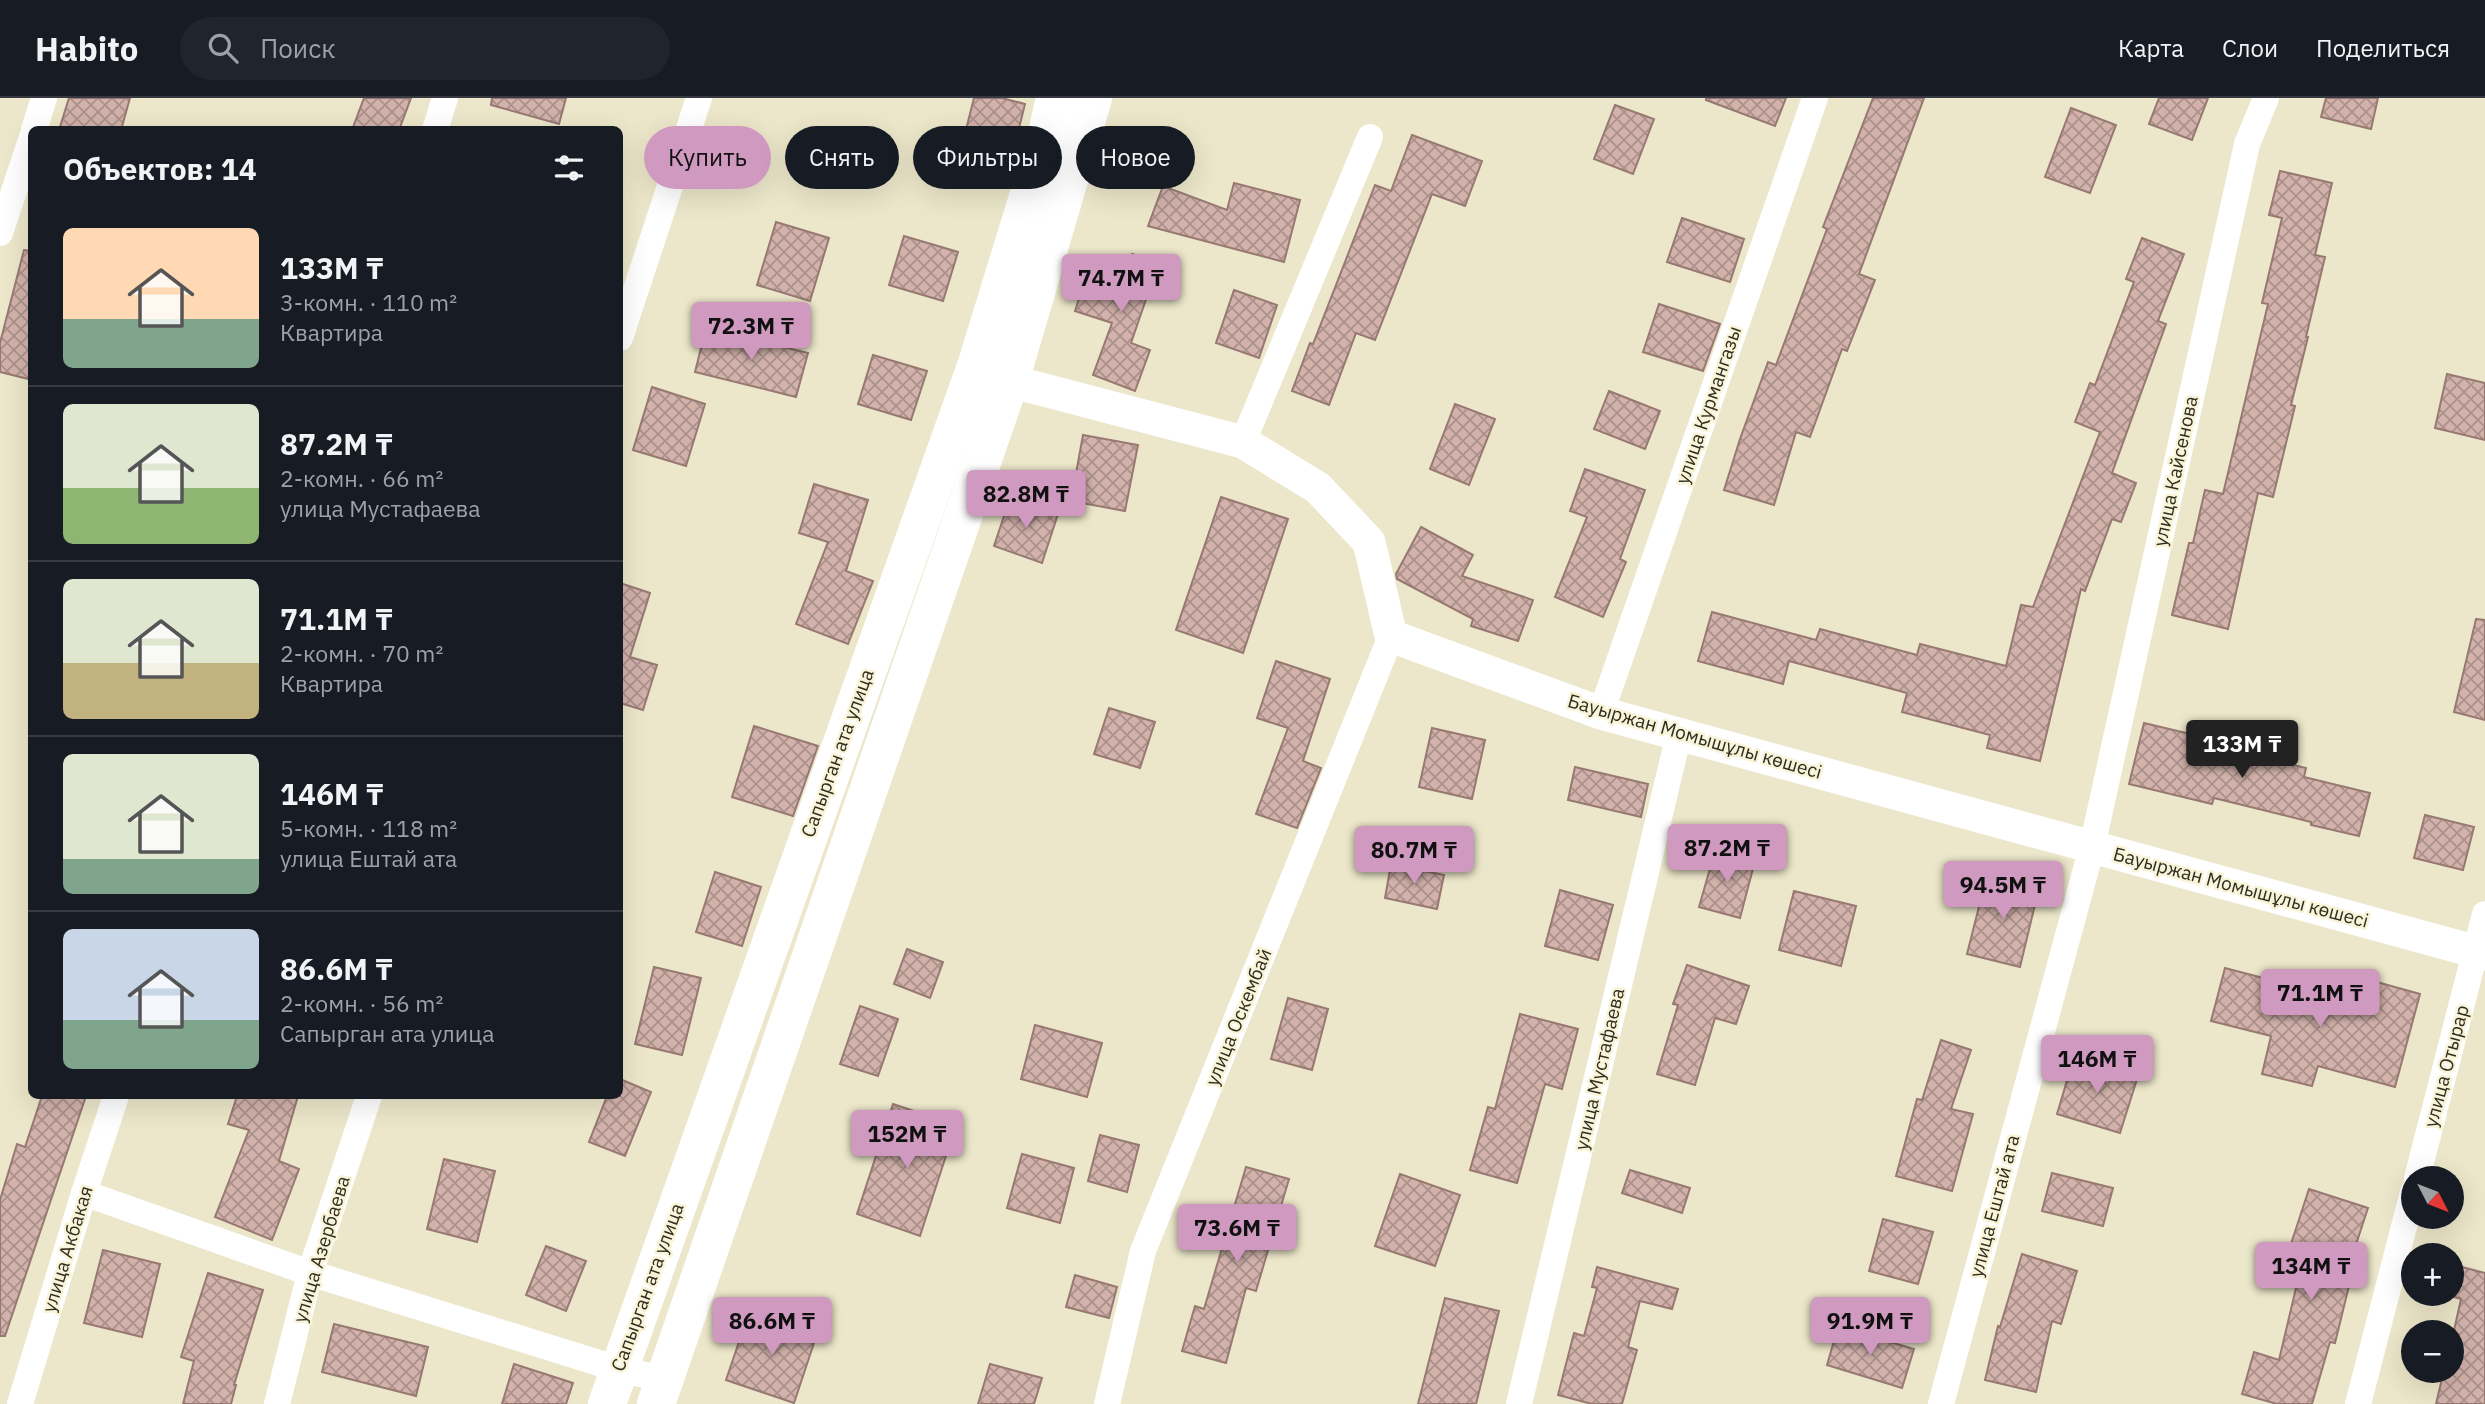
<!DOCTYPE html>
<html lang="ru">
<head>
<meta charset="utf-8">
<style>
  :root { --surface:#171b24; --page:#20242c; --text:#f1f3f6; --muted:#9ea1a6; --line:#363941; --accent:#d099bf }
  body { margin:0; font-family:"IBM Plex Sans",sans-serif; background:var(--page); color:var(--text); height:100vh; display:flex; flex-direction:column; font-size:26px; white-space:nowrap }
  * { box-sizing:border-box; margin:0 }
  p { font-size:23px; color:var(--muted) }
  .icon { flex:none; width:38px; height:38px; fill:none; stroke:currentColor; stroke-width:2; stroke-linecap:round; stroke-linejoin:round }
  .map { position:relative; flex:1; overflow:hidden }
  .drawer { position:absolute; left:28px; top:28px; width:595px; height:973px; display:flex; flex-direction:column; background:var(--surface); border-radius:10px; box-shadow:0 7px 28px #0002 }
  .drawer>* { flex:none }
  .guide { position:absolute; left:644px; top:28px; width:665px; height:63px; display:flex; gap:14px }
  .needle { width:46px; rotate:132deg }
  .buttons { position:absolute; left:2401px; top:1068px; display:grid; gap:14px }
  .buttons a { display:grid; place-items:center; width:63px; height:63px; border-radius:50%; background:var(--surface); box-shadow:0 7px 28px #0002; font-size:35px }
  .price { position:absolute; translate:-50% -60px; padding:0 16px; border-radius:7px; background:var(--accent); color:#111; font-size:23px; line-height:46px; filter:drop-shadow(0 2px 4px #0008) }
  .price::after { content:''; position:absolute; left:50%; top:42px; width:21px; height:16px; margin-left:-10px; background:inherit; clip-path:polygon(0 0,100% 0,50% 100%) }
  .price.on { background:#222; color:#fff }
  ul { padding:0; list-style:none }
  li { display:flex; align-items:center; gap:21px; height:175px; padding:0 35px }
  li+li { border-top:2px solid var(--line) }
  li span { display:grid; place-items:center; flex:none; width:196px; height:140px; border-radius:10px; color:#555 }
  li>.icon { margin-inline-start:auto }
  span .icon { width:84px; height:84px; fill:#fffc; stroke-width:1 }
  li b { font-size:30px }
  h2 { display:flex; justify-content:space-between; align-items:center; height:84px; padding:0 35px; font-size:30px }
  .tag { padding:0 24px; border-radius:32px; background:var(--surface); box-shadow:0 7px 28px #0002; font-size:24px; line-height:63px }
  .tag.on { background:var(--accent); color:#111 }
  header { display:flex; align-items:center; gap:42px; box-sizing:border-box; height:98px; padding:0 35px; background:var(--surface); border-bottom:2px solid var(--line) }
  header strong { font-size:33px }
  nav { display:flex; gap:38px; margin-inline-start:auto; font-size:24px }
  .search { width:490px; height:63px; background:var(--page); display:flex; align-items:center; gap:18px; box-sizing:border-box; padding:0 24px; border-radius:38px; color:var(--muted); font-size:26px }
  .map>svg:first-child { display:block }
</style>
</head>
<body>
<header>
<strong>Habito</strong>
<div class="search"><svg class="icon" aria-label="search" viewBox="0 0 24 24"><circle cx="10" cy="10" r="6"/><path d="M15 15l6 6"/></svg>Поиск</div>
<nav><a>Карта</a><a>Слои</a><a>Поделиться</a></nav>
</header>
<div class="map">
<svg width="2485" height="1306" viewBox="0 0 2485 1306">
  <defs>
    <pattern id="building-cross-hatch" width="8" height="8" patternUnits="userSpaceOnUse" patternTransform="scale(1.75)"><rect width="8" height="8" fill="#d2b2ab"/><path d="M0 0l8 8M0 8l8-8" fill="none" stroke="#ab918b"/></pattern>
  </defs>
  <rect width="100%" height="100%" fill="#ece7ca"/>
  <g fill="url(#building-cross-hatch)" stroke="#977972" stroke-width="2">
    <path d="M69,0H130L121,32H59Z"/>
    <path d="M364,0H411L399,32H352Z"/>
    <path d="M492,0H566L559,26L491,7Z"/>
    <path d="M974,0H1002L1025,6L1006,83L956,71Z"/>
    <path d="M1706,0H1786L1775,28L1706,2Z"/>
    <path d="M1873,0H1924L1859,176L1875,182L1847,253L1842,251L1810,339L1796,334L1774,407L1724,392L1740,341L1768,264L1776,267L1827,131L1823,129Z"/>
    <path d="M2159,0H2208L2192,42L2149,26Z"/>
    <path d="M2326,0H2378L2371,31L2321,19Z"/>
    <path d="M1615,7L1654,21L1633,76L1594,61Z"/>
    <path d="M2071,10L2116,27L2090,95L2045,79Z"/>
    <path d="M1412,37L1482,63L1465,108L1432,96L1375,242L1356,235L1329,307L1292,293L1310,245L1313,246L1375,87L1391,93Z"/>
    <path d="M2280,73L2332,85L2315,157L2325,159L2306,239H2308L2291,307L2295,308L2273,399L2258,395L2228,531L2172,517L2189,445H2193L2205,392L2223,396L2268,206L2262,205L2282,120L2269,117Z"/>
    <path d="M1234,85L1300,102L1284,164L1148,128L1163,88L1227,112Z"/>
    <path d="M1682,120L1744,141L1730,184L1667,164Z"/>
    <path d="M776,124L829,140L810,203L757,187Z"/>
    <path d="M904,138L958,154L943,203L889,187Z"/>
    <path d="M2142,140L2184,156L2158,223L2166,226L2112,375L2136,385L2121,424L2112,421L2085,493L2081,491L2040,663L1987,650L1990,637L1902,614L1907,595L1789,563L1783,586L1698,563L1712,514L1816,542L1820,531L1917,557L1920,546L2006,568L2021,507L2033,509L2100,334L2075,324L2090,285L2095,287L2134,184L2126,181Z"/>
    <path d="M24,152L32,153V282L0,274V245Z"/>
    <path d="M1132,156L1172,170L1163,192L1151,187L1131,245L1150,252L1135,293L1093,277L1112,225L1075,213L1092,160L1125,171Z"/>
    <path d="M1234,192L1277,207L1259,260L1216,245Z"/>
    <path d="M1659,206L1720,226L1703,273L1643,254Z"/>
    <path d="M706,230L808,255L796,299L695,274Z"/>
    <path d="M873,257L927,273L911,322L858,306Z"/>
    <path d="M2447,276L2485,285V342L2435,330Z"/>
    <path d="M652,289L705,306L686,368L633,352Z"/>
    <path d="M1609,293L1660,313L1645,351L1594,331Z"/>
    <path d="M1455,306L1495,321L1469,387L1430,371Z"/>
    <path d="M1083,337L1138,347L1125,413L1071,403Z"/>
    <path d="M1585,371L1645,392L1620,461L1626,464L1603,519L1555,499L1587,419L1570,413Z"/>
    <path d="M814,386L868,402L846,473L873,483L848,546L796,526L828,444L799,435Z"/>
    <path d="M1221,399L1288,421L1243,555L1176,532Z"/>
    <path d="M1010,400L1058,416L1042,465L994,448Z"/>
    <path d="M1421,429L1473,457L1462,478L1533,502L1518,543L1471,528L1473,521L1397,481L1396,476Z"/>
    <path d="M620,485L650,495L630,559L657,567L643,612L620,605Z"/>
    <path d="M2476,521L2485,522V622L2454,614Z"/>
    <path d="M1276,563L1330,581L1303,663L1321,670L1297,730L1256,716L1288,630L1257,620Z"/>
    <path d="M1109,610L1155,624L1140,670L1094,656Z"/>
    <path d="M2144,625L2228,645L2226,651L2306,670L2304,679L2370,695L2359,738L2311,727V724L2214,700L2212,706L2129,686Z"/>
    <path d="M754,628L818,648L793,718L732,699Z"/>
    <path d="M1432,630L1485,642L1472,701L1419,689Z"/>
    <path d="M1575,669L1648,686L1641,719L1568,702Z"/>
    <path d="M2425,717L2474,729L2463,772L2414,760Z"/>
    <path d="M1715,753L1755,763L1740,820L1699,809Z"/>
    <path d="M1391,766L1444,777L1437,811L1385,800Z"/>
    <path d="M715,774L761,789L742,848L696,834Z"/>
    <path d="M1987,777L2039,790L2020,869L1967,856Z"/>
    <path d="M1560,792L1613,807L1598,862L1545,848Z"/>
    <path d="M1794,793L1856,808L1841,868L1779,852Z"/>
    <path d="M907,851L943,864L930,900L894,886Z"/>
    <path d="M1687,867L1749,888L1736,926L1715,920L1695,987L1657,976L1678,907L1673,906Z"/>
    <path d="M654,869L701,880L682,957L635,946Z"/>
    <path d="M2225,870L2267,881L2265,888L2368,915L2377,884L2420,896L2395,989L2318,968L2312,988L2262,976L2271,938L2211,923Z"/>
    <path d="M1288,900L1328,911L1312,972L1271,961Z"/>
    <path d="M860,908L898,921L878,978L840,966Z"/>
    <path d="M1520,916L1578,931L1562,991L1545,986L1517,1085L1470,1072L1488,1009L1495,1011Z"/>
    <path d="M1035,927L1102,945L1087,999L1021,981Z"/>
    <path d="M1941,942L1971,952L1951,1011L1973,1016L1952,1093L1896,1078L1917,1001L1922,1002Z"/>
    <path d="M2074,959L2138,978L2120,1035L2057,1016Z"/>
    <path d="M620,981L651,994L625,1058L589,1044L607,998H620Z"/>
    <path d="M42,998H86L5,1238H0V1102L17,1046L25,1049Z"/>
    <path d="M237,998H298L279,1063L299,1071L272,1142L215,1119L249,1032L228,1026Z"/>
    <path d="M893,1006L956,1027L920,1138L857,1116Z"/>
    <path d="M1100,1037L1139,1047L1127,1094L1088,1083Z"/>
    <path d="M1022,1056L1074,1070L1060,1125L1007,1110Z"/>
    <path d="M444,1061L495,1073L477,1144L427,1131Z"/>
    <path d="M1246,1069L1289,1081L1256,1193L1246,1190L1226,1265L1182,1253L1195,1208L1204,1211Z"/>
    <path d="M1630,1072L1690,1090L1682,1115L1622,1095Z"/>
    <path d="M2052,1075L2113,1090L2103,1128L2042,1113Z"/>
    <path d="M1400,1076L1460,1097L1435,1168L1375,1148Z"/>
    <path d="M2309,1091L2368,1110L2343,1186L2349,1188L2335,1245L2330,1244L2312,1306H2277L2242,1296L2254,1254L2279,1262L2304,1156L2289,1152Z"/>
    <path d="M1883,1121L1933,1134L1918,1186L1869,1173Z"/>
    <path d="M546,1148L586,1163L566,1213L526,1197Z"/>
    <path d="M103,1152L160,1166L142,1239L84,1225Z"/>
    <path d="M2022,1156L2077,1173L2061,1226L2052,1223L2036,1294L1985,1282L1998,1228L2000,1229Z"/>
    <path d="M1597,1169L1678,1191L1672,1211L1640,1203L1628,1249L1637,1252L1622,1306H1592L1558,1297L1574,1235L1584,1238L1597,1190L1592,1189Z"/>
    <path d="M2462,1169L2485,1175V1306H2436L2444,1272H2452V1241L2461,1201L2454,1199Z"/>
    <path d="M208,1175L263,1192L234,1287H236L231,1306H183L194,1263L181,1259Z"/>
    <path d="M1075,1177L1117,1189L1109,1220L1066,1209Z"/>
    <path d="M1445,1200L1499,1213L1476,1306H1418Z"/>
    <path d="M749,1214L817,1236L794,1305L726,1282Z"/>
    <path d="M334,1226L428,1249L416,1298L322,1274Z"/>
    <path d="M1838,1229L1914,1251L1902,1290L1827,1267Z"/>
    <path d="M514,1266L573,1285L566,1306H502Z"/>
    <path d="M990,1266L1042,1280L1034,1306H978Z"/>
  </g>
  <g fill="none" stroke-linecap="round" stroke-linejoin="round">
    <g stroke="#fff" stroke-width="26">
      <path d="M34,32L44,0"/>
      <path d="M435,32L445,0"/>
      <path d="M0,135L32,39"/>
      <path d="M620,240L699,0"/>
      <path d="M1243,344L1370,39"/>
      <path d="M1601,615L1815,0"/>
      <path d="M2417,1080L2485,816"/>
      <path d="M84,1095L310,1175L618,1271L663,1281"/>
      <path d="M20,1306L84,1095L116,998"/>
      <path d="M277,1306L310,1175L369,998"/>
      <path d="M1107,1306L1143,1153L1391,538"/>
      <path d="M1519,1306L1679,636"/>
      <path d="M1941,1306L2092,749L2247,46L2266,0"/>
      <path d="M2358,1306L2413,1094"/>
    </g>
    <path stroke="#fff" stroke-width="33" d="M1010,283L1243,344L1318,390L1369,444L1391,538L1601,615L2485,856"/>
    <g stroke="#fff" stroke-width="38">
      <path d="M607,1306L977,265L1044,47L1055,0"/>
      <path d="M656,1306L1010,283L1093,0"/>
    </g>
  </g>
  <g text-anchor="middle" stroke-width="5" stroke-linejoin="round" paint-order="stroke">
    <g font-size="19" fill="#2f2d22" stroke="#f9f4d7">
      <text transform="translate(1708 307) rotate(-71)" y="7">улица Курмангазы</text>
      <text transform="translate(2175 373) rotate(-78)" y="7">улица Кайсенова</text>
      <text transform="translate(1695 638) rotate(16)" y="7">Бауыржан Момышұлы көшесі</text>
      <text transform="translate(837 655) rotate(-70)" y="7">Сапырган ата улица</text>
      <text transform="translate(2241 789) rotate(15)" y="7">Бауыржан Момышұлы көшесі</text>
      <text transform="translate(1238 919) rotate(-68)" y="7">улица Оскембай</text>
      <text transform="translate(2446 968) rotate(-75)" y="7">улица Отырар</text>
      <text transform="translate(1599 971) rotate(-77)" y="7">улица Мустафаева</text>
      <text transform="translate(1994 1108) rotate(-75)" y="7">улица Ештай ата</text>
      <text transform="translate(67 1151) rotate(-73)" y="7">улица Акбакая</text>
      <text transform="translate(321 1151) rotate(-73)" y="7">улица Азербаева</text>
      <text transform="translate(647 1189) rotate(-70)" y="7">Сапырган ата улица</text>
    </g>
  </g>
</svg>
<div class="buttons">
<a><svg class="needle" viewBox="-14 -14 28 28"><path d="M0-13l5 13h-10z" fill="#e53935"/><path d="M0 13l5-13h-10z" fill="#9ea1a6"/></svg></a>
<a>+</a>
<a>−</a>
</div>
<b class="price" style="left:1121px;top:216px">74.7M ₸</b>
<b class="price" style="left:751px;top:264px">72.3M ₸</b>
<b class="price" style="left:1026px;top:432px">82.8M ₸</b>
<b class="price on" style="left:2242px;top:682px">133M ₸</b>
<b class="price" style="left:1727px;top:786px">87.2M ₸</b>
<b class="price" style="left:1414px;top:788px">80.7M ₸</b>
<b class="price" style="left:2003px;top:823px">94.5M ₸</b>
<b class="price" style="left:2320px;top:931px">71.1M ₸</b>
<b class="price" style="left:2097px;top:997px">146M ₸</b>
<b class="price" style="left:907px;top:1072px">152M ₸</b>
<b class="price" style="left:1237px;top:1166px">73.6M ₸</b>
<b class="price" style="left:2311px;top:1204px">134M ₸</b>
<b class="price" style="left:772px;top:1259px">86.6M ₸</b>
<b class="price" style="left:1870px;top:1259px">91.9M ₸</b>
<div class="guide">
<a class="tag on">Купить</a>
<a class="tag">Снять</a>
<a class="tag">Фильтры</a>
<a class="tag">Новое</a>
</div>
<section class="drawer">
<h2>Объектов: 14<svg class="icon" aria-label="filters" viewBox="0 0 24 24"><path d="M4 7h16M4 17h16"/><circle cx="9" cy="7" r="2"/><circle cx="15" cy="17" r="2"/></svg></h2>
<ul>
<li><span style="background:linear-gradient(#ffd9b3 65%,#7fa58c 0)"><svg class="icon" aria-label="home" viewBox="0 0 24 24"><path d="M3 11l9-7 9 7M6 9v11h12V9"/></svg></span><div><b>133M ₸</b><p>3-комн. · 110 m²</p><p>Квартира</p></div></li>
<li><span style="background:linear-gradient(#dfe7d0 60%,#8fb573 0)"><svg class="icon" aria-label="home" viewBox="0 0 24 24"><path d="M3 11l9-7 9 7M6 9v11h12V9"/></svg></span><div><b>87.2M ₸</b><p>2-комн. · 66 m²</p><p>улица Мустафаева</p></div></li>
<li><span style="background:linear-gradient(#dfe7d0 60%,#c2b280 0)"><svg class="icon" aria-label="home" viewBox="0 0 24 24"><path d="M3 11l9-7 9 7M6 9v11h12V9"/></svg></span><div><b>71.1M ₸</b><p>2-комн. · 70 m²</p><p>Квартира</p></div></li>
<li><span style="background:linear-gradient(#dfe7d0 75%,#7fa58c 0)"><svg class="icon" aria-label="home" viewBox="0 0 24 24"><path d="M3 11l9-7 9 7M6 9v11h12V9"/></svg></span><div><b>146M ₸</b><p>5-комн. · 118 m²</p><p>улица Ештай ата</p></div></li>
<li><span style="background:linear-gradient(#c9d6e8 65%,#7fa58c 0)"><svg class="icon" aria-label="home" viewBox="0 0 24 24"><path d="M3 11l9-7 9 7M6 9v11h12V9"/></svg></span><div><b>86.6M ₸</b><p>2-комн. · 56 m²</p><p>Сапырган ата улица</p></div></li>
</ul>
</section>
</div>
</body>
</html>
